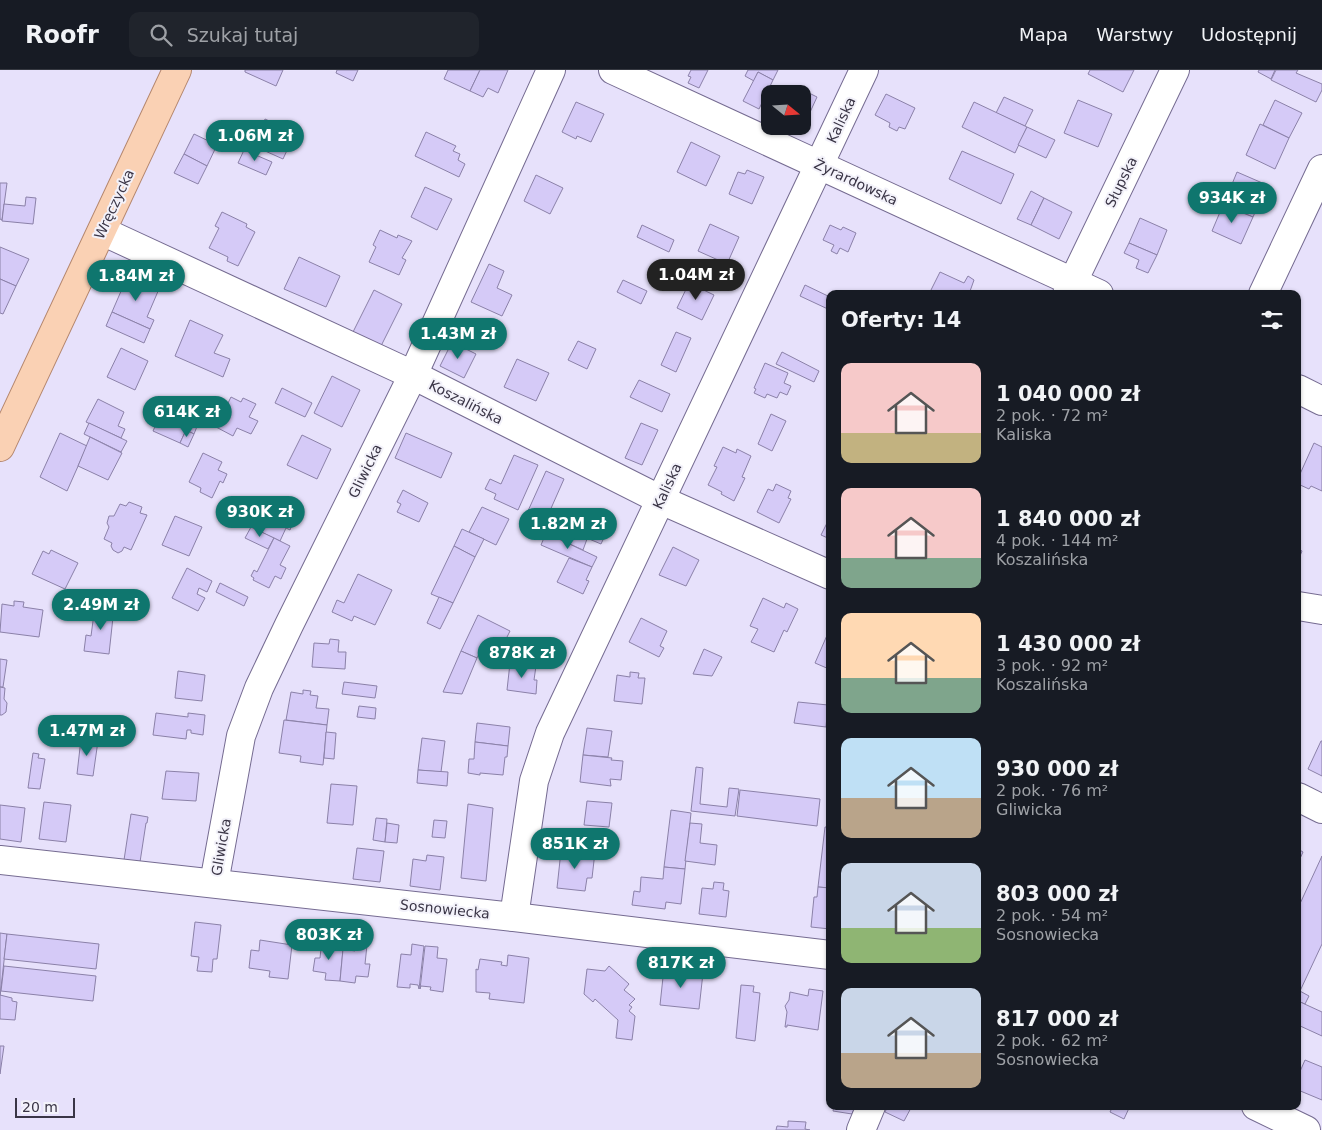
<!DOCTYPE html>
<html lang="pl">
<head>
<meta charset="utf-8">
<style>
  :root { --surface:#171b24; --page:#20242c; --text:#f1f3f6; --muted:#9ea1a6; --line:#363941; --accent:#0f766e }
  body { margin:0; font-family:"DejaVu Sans",sans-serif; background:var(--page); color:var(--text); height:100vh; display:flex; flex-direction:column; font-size:19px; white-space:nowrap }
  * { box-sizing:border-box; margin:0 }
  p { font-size:16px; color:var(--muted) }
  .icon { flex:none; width:28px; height:28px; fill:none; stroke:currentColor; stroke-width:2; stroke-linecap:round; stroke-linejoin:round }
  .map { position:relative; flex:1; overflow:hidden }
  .drawer { position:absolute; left:826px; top:220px; width:475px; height:820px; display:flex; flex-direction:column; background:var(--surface); border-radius:10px; box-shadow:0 1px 4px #0004 }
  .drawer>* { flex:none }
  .needle { width:32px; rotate:108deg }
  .tools { position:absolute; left:761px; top:15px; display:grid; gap:10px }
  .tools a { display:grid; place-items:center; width:50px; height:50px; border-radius:10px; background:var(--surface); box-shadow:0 1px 4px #0004; font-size:25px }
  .scale { position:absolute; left:15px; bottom:12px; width:60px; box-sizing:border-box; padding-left:5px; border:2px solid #3a3546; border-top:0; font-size:14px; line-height:18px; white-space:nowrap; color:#3a3546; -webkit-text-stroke:4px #f3f2fa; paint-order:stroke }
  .price { position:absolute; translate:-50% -42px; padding:0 11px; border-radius:18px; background:var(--accent); color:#fff; font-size:16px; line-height:32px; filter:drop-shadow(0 1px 2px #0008) }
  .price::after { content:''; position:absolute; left:50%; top:30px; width:15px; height:11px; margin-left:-8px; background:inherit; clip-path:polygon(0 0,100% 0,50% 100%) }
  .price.current { background:#222; color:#fff }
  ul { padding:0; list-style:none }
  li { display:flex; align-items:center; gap:15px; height:125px; padding:0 15px }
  li span { display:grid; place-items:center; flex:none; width:140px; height:100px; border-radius:10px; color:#555 }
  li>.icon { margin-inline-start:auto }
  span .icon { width:60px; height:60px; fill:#fffc; stroke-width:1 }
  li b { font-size:21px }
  h2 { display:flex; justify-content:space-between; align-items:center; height:60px; padding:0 15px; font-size:21px }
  header { display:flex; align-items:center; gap:30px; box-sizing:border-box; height:70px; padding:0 25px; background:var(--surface); border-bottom:1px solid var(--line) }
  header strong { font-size:24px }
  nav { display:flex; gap:28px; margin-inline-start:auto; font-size:18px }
  .search { width:350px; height:45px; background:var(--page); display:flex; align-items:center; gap:12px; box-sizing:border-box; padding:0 18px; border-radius:10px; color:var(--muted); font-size:19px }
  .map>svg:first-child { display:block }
</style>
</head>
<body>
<header>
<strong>Roofr</strong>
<div class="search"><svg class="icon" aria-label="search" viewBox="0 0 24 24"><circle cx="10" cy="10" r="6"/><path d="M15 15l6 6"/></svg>Szukaj tutaj</div>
<nav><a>Mapa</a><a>Warstwy</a><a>Udostępnij</a></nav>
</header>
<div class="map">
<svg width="1322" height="1060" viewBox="0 0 1322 1060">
  <rect width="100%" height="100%" fill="#e7e1fb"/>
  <g fill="#d5caf7" stroke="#8b81a8">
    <path d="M245,0H283L276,16L245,2Z"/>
    <path d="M337,0H358L353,11L336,3Z"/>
    <path d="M448,0H480L470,21L444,9Z"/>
    <path d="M480,0H508L498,23L488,18L483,27L470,21Z"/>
    <path d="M691,0H708L699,18L688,13L691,7L688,6Z"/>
    <path d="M748,0H778L773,10L758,2L754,11L745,6Z"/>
    <path d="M1090,0H1134L1123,22L1088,4Z"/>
    <path d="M1259,0H1275L1271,9L1258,2Z"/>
    <path d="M1276,0H1298L1296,3L1322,14V20L1316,32L1271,10Z"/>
    <path d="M758,2L773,10L759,39L743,31Z"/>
    <path d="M792,19L802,24H790Z"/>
    <path d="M805,21L817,27L806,51L802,49V24Z"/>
    <path d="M886,24L915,38L905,59L899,57L897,61L889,57L890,53L875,45Z"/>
    <path d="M1004,27L1033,40L1025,56L996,43Z"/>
    <path d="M1078,30L1112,44L1098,77L1064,63Z"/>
    <path d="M1275,30L1302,43L1289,68L1263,55Z"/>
    <path d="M576,32L604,44L591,72L577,66L576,69L562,62Z"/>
    <path d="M974,32L1027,57L1015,83L962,57Z"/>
    <path d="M265,49L295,63L283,89L254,76Z"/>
    <path d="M1260,54L1289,68L1275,99L1246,85Z"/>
    <path d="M1027,57L1055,70L1046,88L1018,75Z"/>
    <path d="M426,62L456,76L453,81L460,84L458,90L465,94L459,107L415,86Z"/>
    <path d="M194,64L217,75L207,96L184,84Z"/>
    <path d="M691,72L720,86L706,116L677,102Z"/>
    <path d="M244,80L272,92L266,105L238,93Z"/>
    <path d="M962,81L1014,104L1001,134L949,109Z"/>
    <path d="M184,84L207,96L198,114L174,103Z"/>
    <path d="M747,100L764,107L752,134L729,124L738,102L745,104Z"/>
    <path d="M1237,102L1267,115L1253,147L1223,135L1227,126L1221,123L1224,116L1230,119Z"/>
    <path d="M536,105L563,118L550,144L524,131Z"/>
    <path d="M0,113H7L2,150L0,149Z"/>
    <path d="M425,117L452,129L437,160L411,147Z"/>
    <path d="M1031,121L1044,128L1031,155L1017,149Z"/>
    <path d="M26,127L36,128L33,154L2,151L4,134L25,136Z"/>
    <path d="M1044,128L1072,142L1059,169L1031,155Z"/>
    <path d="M1223,135L1253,147L1241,174L1212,161Z"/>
    <path d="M222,142L247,154L246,157L255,162L238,196L227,191L228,187L209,178L219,158L215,156Z"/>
    <path d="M1140,148L1167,160L1157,185L1129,173Z"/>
    <path d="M710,154L739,167L727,194L698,181Z"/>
    <path d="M642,155L674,170L669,182L637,167Z"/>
    <path d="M830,155L841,160L843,157L856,163L848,182L840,178L837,184L831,181L834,175L823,170Z"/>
    <path d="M380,160L397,168L398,165L412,171L402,188L406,190L399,205L369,192L376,177L373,175Z"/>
    <path d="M1129,173L1157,185L1148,203L1136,198L1139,190L1124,183Z"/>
    <path d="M0,177L29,189L16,216L0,209Z"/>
    <path d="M299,187L340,206L326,237L284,219Z"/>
    <path d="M489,194L504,201L497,218L512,225L502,246L471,232Z"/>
    <path d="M940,202L964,213L968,206L974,210L969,224H929Z"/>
    <path d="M128,205L159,219L147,247L154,250L150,259L112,242Z"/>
    <path d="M0,209L16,216L3,244L0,243Z"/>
    <path d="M623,210L647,221L641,234L617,222Z"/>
    <path d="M689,213L714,225L702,250L677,238Z"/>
    <path d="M805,215L830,227V240L800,226Z"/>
    <path d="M374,220L402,234L381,276L353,262Z"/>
    <path d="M112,242L150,259L144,273L106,256Z"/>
    <path d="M190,250L223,265L214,283L230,289L223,307L175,286Z"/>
    <path d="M676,262L691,268L676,302L661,295Z"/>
    <path d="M578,271L596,279L587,299L568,290Z"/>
    <path d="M452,272L476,284L464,308L440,296Z"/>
    <path d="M121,278L148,291L135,320L107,307Z"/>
    <path d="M782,282L819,301L814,312L776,294Z"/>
    <path d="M517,289L549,303L536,331L504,317Z"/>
    <path d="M765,293L788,303L784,313L791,316L787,325L780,322L777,328L767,324L765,328L754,323L756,319L754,318Z"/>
    <path d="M332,306L360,320L342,357L314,343Z"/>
    <path d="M639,310L670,324L662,342L630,327Z"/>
    <path d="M282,318L312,333L305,347L275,333Z"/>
    <path d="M231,327L241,332L243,328L256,334L249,347L258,351L251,364L237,358L233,366L216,357Z"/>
    <path d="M98,329L124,342L118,356L125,359L121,368L86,352Z"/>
    <path d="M167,330L183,337L175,355L159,348Z"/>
    <path d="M771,344L786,351L772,381L758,374Z"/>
    <path d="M179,346L198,354L194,364L175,355Z"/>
    <path d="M159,348L186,360L180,373L153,361Z"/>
    <path d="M89,353L127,371L121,382L84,364Z"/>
    <path d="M641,353L658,360L642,395L625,388Z"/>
    <path d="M186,360L194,364L188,377L180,373Z"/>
    <path d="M60,363L87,376L67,421L40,407Z"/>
    <path d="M406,363L452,383L441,408L395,388Z"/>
    <path d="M302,365L331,379L317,409L287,395Z"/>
    <path d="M90,367L122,383L108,410L78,396Z"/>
    <path d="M1314,373L1322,377V421L1311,416L1309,419L1298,414V402L1300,404Z"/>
    <path d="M723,377L736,383L737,379L751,386L742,407L745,408L734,431L721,424L722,422L708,415L717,397L714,396Z"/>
    <path d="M203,383L222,392L218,400L227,404L223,413L220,411L212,428L200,422L201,418L189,412Z"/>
    <path d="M514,385L538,395L518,440L494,429L496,424L485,419L490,409L501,414Z"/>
    <path d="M546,401L564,409L541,461L523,452Z"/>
    <path d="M776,414L791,421L788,428L791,429L779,453L757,442L768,419L773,421Z"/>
    <path d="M403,420L428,433L419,452L397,442L401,434L397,432Z"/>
    <path d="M265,427L295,441L290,451L293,452L290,460L286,458L280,471L251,457Z"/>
    <path d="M129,432L142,437L140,443L147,445L131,480L124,477L122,481L118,483L113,480L111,476L112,473L104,469L109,457L107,453L109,446H114L120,434L126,436Z"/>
    <path d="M482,437L509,449L496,475L469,462Z"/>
    <path d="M585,441L603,449L606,442L614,446L601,474L575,463Z"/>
    <path d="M175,446L202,457L189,486L162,475Z"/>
    <path d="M548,447L563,454L562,458L587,469L583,480L541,461Z"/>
    <path d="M830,447V469L821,465Z"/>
    <path d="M251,457L274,468L268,479L245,468Z"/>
    <path d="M462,459L484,469L475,487L454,476Z"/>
    <path d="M546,463L597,487L592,497L541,475Z"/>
    <path d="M274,468L290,476L280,495L286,498L281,509L275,506L269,518L253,510L254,508L251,506L254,500L257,502Z"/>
    <path d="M454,476L475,487L453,533L431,524Z"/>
    <path d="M673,477L699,490L686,516L659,505Z"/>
    <path d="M1298,478L1302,481L1298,491Z"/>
    <path d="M51,480L78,493L65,519L32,504L43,481L49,484Z"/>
    <path d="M569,488L592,497L586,510L589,511L583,524L557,512Z"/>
    <path d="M187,498L212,511L207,522L199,518L197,524L205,528L198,541L172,528Z"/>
    <path d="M358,504L392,520L375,555L354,546L352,551L332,542L337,530L344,533Z"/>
    <path d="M220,513L248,527L244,536L216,522Z"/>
    <path d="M439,527L453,533L440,559L427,553Z"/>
    <path d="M763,528L784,538L786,533L798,539L787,562L784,560L774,582L751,572L758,559L750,556Z"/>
    <path d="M14,531L24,532L23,537L43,540L39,567L0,562L2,534L14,536Z"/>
    <path d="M95,536L114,538L109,584L84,581L86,565L91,566Z"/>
    <path d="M478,545L510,561L502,577L485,572L477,588L461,581Z"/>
    <path d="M641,548L667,561L660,576L664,578L659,587L629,572Z"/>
    <path d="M828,563L830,564L829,599L815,593Z"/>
    <path d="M330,569L339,570L338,582H346L345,599L312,597L314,573L329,574Z"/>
    <path d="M704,579L722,587L712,606L693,604Z"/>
    <path d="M461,581L477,588L462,624L443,622Z"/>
    <path d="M0,589L7,590L3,617H0Z"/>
    <path d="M510,593L536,596L534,610H537L536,624L507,620Z"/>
    <path d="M178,601L205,605L202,631L175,628Z"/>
    <path d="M630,602L639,603L638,608H645L642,634L614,631L617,605L630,607Z"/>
    <path d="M344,612L377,616L375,628L342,624Z"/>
    <path d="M0,617L5,618L4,629L7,633L6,642L2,645H0Z"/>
    <path d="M303,620L311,621L310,625L318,626L316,638L329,639L327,655L286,650L291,622L303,624Z"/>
    <path d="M798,632L828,635L826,657L794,653Z"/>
    <path d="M359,636L376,638L375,649L357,647Z"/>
    <path d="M156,643L188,647V643L205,645L203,665L191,663V660H187L186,669L153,665Z"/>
    <path d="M284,650L327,655L323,695L300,692L301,686L279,683Z"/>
    <path d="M477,653L510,657L508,676L475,672Z"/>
    <path d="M52,654L81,657L79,670L51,667Z"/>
    <path d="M587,658L612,661L608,687L583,685Z"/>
    <path d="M326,662L336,663L334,689L324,688Z"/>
    <path d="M422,668L445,671L441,702L418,700Z"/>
    <path d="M81,669L98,671L93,706L77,704Z"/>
    <path d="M1321,671H1322V706L1308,699Z"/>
    <path d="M475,672L508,676L507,687H505L503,705L480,703V705L468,703L469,689H474Z"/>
    <path d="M33,683L39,684L38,688L45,689L40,719L28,718Z"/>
    <path d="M583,685L612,688L611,690L623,691L621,710L610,709L611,716L580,712Z"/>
    <path d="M696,697L703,698L700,734L727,737L729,718L739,719L735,746L691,741Z"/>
    <path d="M418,700L448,702L447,716L417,713Z"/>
    <path d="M166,701L199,703L196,731L162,729Z"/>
    <path d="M331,714L357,716L353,755L327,753Z"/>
    <path d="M740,720L820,729L817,756L737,746Z"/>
    <path d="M587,731L612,733L609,757L584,755Z"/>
    <path d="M44,732L71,735L66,772L39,769Z"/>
    <path d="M468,734L493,738L486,811L461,808Z"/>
    <path d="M0,735L25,738L21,772L0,769Z"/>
    <path d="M671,740L691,743L685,799L664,797Z"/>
    <path d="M131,744L148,747L147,753H146L140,792L124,790Z"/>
    <path d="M376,748L387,749L385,772L373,770Z"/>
    <path d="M434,750L447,751L445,768L432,767Z"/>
    <path d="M387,753L399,755L397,773L385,772Z"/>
    <path d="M690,753L702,754L700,773L717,775L715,795L685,791Z"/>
    <path d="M825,757H830V818L818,817Z"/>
    <path d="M357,778L384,781L380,812L353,809Z"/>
    <path d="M1298,779L1303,782L1298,793Z"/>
    <path d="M578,780L595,782L592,808H587L585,821L557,818L561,781L578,783Z"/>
    <path d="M427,785L444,787L440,820L410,816L413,789L426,791Z"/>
    <path d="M1322,786V874L1300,921L1298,920V838Z"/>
    <path d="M664,797L685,799L681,834L666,832L665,839L632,835L634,821L640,822L641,807L663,809Z"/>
    <path d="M714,812L724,813L723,820L729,821L726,847L699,844L702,818L713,819Z"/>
    <path d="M818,817L830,818V859L811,857L814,827H817Z"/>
    <path d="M195,852L221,855L217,889H213L212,902L197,901L199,887L191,886Z"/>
    <path d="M0,863L7,864L0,927Z"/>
    <path d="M7,864L99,874L96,899L4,889Z"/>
    <path d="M322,869L333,871L332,879H343L340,911L325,910L326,903L313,901L315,888H320Z"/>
    <path d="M260,870L292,875L288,909L269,907L270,901L249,898L251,880L259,881Z"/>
    <path d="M356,873L367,875L365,894H370L368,907L356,906L355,913L340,911L343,879L355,881Z"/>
    <path d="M412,874L424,876L419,919L418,915L410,914V918L397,917L401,884L411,885Z"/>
    <path d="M425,876L438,877L437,888L447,889L443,922L430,920L431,917L421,916L420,919Z"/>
    <path d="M508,885L529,888L524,933L489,929L490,923L476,922V899L478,900L480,889L502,892L501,895L507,896Z"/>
    <path d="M4,896L96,906L93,931L1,921Z"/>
    <path d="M609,896L629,914L624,920L635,929L629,935L632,937L629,941L635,946L632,970L616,968L618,950L595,929L593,932L584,924L587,899L605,901Z"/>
    <path d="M664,898L703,903L699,939L660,935Z"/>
    <path d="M741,915L754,916L753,922L760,923L755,971L736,968Z"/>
    <path d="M809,919L823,921L818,960L787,955V957H785L787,942L785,936L789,930L790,922L808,926Z"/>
    <path d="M1298,920L1309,926L1305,934L1298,931Z"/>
    <path d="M0,925L12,928V931L17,932L15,950L0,949Z"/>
    <path d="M1298,931L1322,942V966L1298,955Z"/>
    <path d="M0,976H4L0,1004Z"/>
    <path d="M1305,990L1322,997V1030L1298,1020L1300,1007L1298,1006Z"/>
    <path d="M834,1036H855L852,1044L833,1041Z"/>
    <path d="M888,1036H912L904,1051L885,1042Z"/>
    <path d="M1113,1036H1130L1124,1049L1110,1042Z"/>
    <path d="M788,1051L806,1052L805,1059L810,1060H776L777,1056L788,1057Z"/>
  </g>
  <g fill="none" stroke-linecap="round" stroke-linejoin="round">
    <defs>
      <g id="minor">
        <path d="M613,0L1099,224"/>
        <path d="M102,161L413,305L661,430L830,505"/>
        <path d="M1067,224L1175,0"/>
        <path d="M1263,224L1322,99"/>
        <path d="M1298,319L1322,331"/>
        <path d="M1298,536L1322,540"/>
        <path d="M1298,727L1322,739"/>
        <path d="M0,790L514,847L830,885"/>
        <path d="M214,813L241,666L259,618L289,555L413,305L551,0"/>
        <path d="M514,847L534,711L550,663L864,0"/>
        <path d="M1256,1036L1306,1060"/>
        <path d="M861,1060L871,1036"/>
      </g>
      <path id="major" d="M0,377L177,0"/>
    </defs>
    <use href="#minor" stroke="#756b91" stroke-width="30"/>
    <use href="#major" stroke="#b4866d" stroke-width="30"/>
    <use href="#minor" stroke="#fff" stroke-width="28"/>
    <use href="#major" stroke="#fad1b4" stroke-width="28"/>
  </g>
  <g text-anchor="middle" stroke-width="4" stroke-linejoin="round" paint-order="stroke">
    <g font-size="14" fill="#3a3546" stroke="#f3f2fa">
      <text transform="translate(841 50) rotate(-65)" y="5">Kaliska</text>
      <text transform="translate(856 112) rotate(25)" y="5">Żyrardowska</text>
      <text transform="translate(1121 112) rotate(-64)" y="5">Słupska</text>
      <text transform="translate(114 134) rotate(-65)" y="5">Wręczycka</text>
      <text transform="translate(466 332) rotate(27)" y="5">Koszalińska</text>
      <text transform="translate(365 401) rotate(-64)" y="5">Gliwicka</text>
      <text transform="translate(667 416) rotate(-65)" y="5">Kaliska</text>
      <text transform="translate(221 777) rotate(-80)" y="5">Gliwicka</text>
      <text transform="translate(445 839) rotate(6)" y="5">Sosnowiecka</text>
    </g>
  </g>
</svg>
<div class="tools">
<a><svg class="needle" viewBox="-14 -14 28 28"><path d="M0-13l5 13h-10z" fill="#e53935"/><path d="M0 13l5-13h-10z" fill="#9ea1a6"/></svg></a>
</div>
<div class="scale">20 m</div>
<b class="price" style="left:255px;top:92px">1.06M zł</b>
<b class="price" style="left:1232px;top:154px">934K zł</b>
<b class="price current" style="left:696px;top:231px">1.04M zł</b>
<b class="price" style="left:136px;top:232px">1.84M zł</b>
<b class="price" style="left:458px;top:290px">1.43M zł</b>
<b class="price" style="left:187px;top:368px">614K zł</b>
<b class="price" style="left:260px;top:468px">930K zł</b>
<b class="price" style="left:568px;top:480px">1.82M zł</b>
<b class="price" style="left:101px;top:561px">2.49M zł</b>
<b class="price" style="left:522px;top:609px">878K zł</b>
<b class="price" style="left:87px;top:687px">1.47M zł</b>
<b class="price" style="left:575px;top:800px">851K zł</b>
<b class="price" style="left:329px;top:891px">803K zł</b>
<b class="price" style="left:681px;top:919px">817K zł</b>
<section class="drawer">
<h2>Oferty: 14<svg class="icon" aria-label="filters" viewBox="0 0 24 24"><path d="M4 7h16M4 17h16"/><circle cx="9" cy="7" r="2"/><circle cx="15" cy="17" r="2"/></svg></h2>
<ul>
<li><span style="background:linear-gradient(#f6c9c9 70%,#c2b280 0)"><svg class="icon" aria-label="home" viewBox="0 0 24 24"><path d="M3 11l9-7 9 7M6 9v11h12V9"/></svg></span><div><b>1 040 000 zł</b><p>2 pok. · 72 m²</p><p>Kaliska</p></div></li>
<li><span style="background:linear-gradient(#f6c9c9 70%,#7fa58c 0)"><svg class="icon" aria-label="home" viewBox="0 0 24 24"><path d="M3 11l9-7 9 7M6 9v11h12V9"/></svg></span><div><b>1 840 000 zł</b><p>4 pok. · 144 m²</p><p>Koszalińska</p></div></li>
<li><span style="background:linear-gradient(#ffd9b3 65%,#7fa58c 0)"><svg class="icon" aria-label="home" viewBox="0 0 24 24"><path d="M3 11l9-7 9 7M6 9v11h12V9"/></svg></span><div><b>1 430 000 zł</b><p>3 pok. · 92 m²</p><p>Koszalińska</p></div></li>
<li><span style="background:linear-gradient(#bfe0f5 60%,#b9a48a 0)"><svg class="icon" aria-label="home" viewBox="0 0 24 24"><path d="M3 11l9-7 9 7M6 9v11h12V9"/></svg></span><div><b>930 000 zł</b><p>2 pok. · 76 m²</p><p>Gliwicka</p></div></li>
<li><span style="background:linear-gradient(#c9d6e8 65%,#8fb573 0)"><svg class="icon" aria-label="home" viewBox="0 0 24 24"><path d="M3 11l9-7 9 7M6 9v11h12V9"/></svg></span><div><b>803 000 zł</b><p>2 pok. · 54 m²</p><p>Sosnowiecka</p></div></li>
<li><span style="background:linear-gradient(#c9d6e8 65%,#b9a48a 0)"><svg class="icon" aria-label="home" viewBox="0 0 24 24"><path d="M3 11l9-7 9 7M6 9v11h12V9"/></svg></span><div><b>817 000 zł</b><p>2 pok. · 62 m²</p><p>Sosnowiecka</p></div></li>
</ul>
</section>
</div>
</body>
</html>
